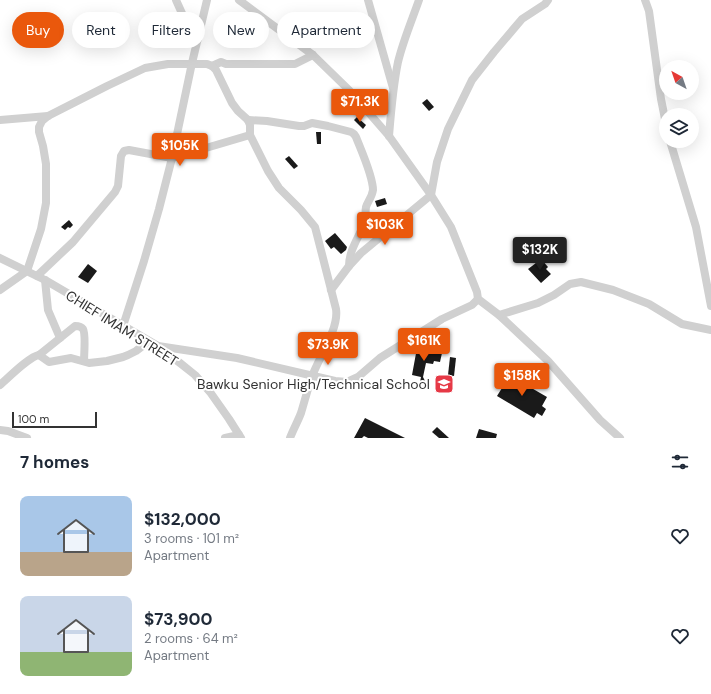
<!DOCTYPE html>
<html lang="en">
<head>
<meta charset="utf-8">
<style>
  :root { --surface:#fff; --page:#f6f6f7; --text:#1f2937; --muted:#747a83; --accent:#ea580c }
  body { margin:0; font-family:"DM Sans",sans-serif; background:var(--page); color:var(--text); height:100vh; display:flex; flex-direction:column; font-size:15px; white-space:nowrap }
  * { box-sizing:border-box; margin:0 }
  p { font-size:13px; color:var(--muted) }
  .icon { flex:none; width:22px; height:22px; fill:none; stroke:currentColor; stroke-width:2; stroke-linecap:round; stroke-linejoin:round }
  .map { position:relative; height:438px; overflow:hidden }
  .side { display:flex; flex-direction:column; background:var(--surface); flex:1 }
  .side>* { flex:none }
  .banner { position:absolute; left:12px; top:12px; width:400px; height:36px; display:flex; gap:8px }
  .needle { width:26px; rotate:320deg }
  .tools { position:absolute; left:659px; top:60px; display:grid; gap:8px }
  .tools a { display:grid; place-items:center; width:40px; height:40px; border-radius:50%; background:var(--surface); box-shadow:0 4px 16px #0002; font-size:20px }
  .scale { position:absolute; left:12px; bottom:10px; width:85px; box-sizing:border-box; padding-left:4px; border:2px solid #333; border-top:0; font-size:11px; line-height:14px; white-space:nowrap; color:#333; -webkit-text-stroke:3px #fff; paint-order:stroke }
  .price { position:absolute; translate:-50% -34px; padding:0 9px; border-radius:4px; background:var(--accent); color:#fff; font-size:13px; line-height:26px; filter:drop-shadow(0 1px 2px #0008) }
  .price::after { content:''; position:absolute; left:50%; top:24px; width:12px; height:9px; margin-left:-6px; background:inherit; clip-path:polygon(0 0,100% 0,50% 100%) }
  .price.current { background:#222; color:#fff }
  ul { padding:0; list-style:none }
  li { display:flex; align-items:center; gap:12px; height:100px; padding:0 20px }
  li span { display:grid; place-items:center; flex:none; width:112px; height:80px; border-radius:8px; color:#555 }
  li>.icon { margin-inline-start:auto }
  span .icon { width:48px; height:48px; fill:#fffc; stroke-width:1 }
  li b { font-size:17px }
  h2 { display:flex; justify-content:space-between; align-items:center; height:48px; padding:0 20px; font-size:17px }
  .pill { padding:0 14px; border-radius:18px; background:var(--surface); box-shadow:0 4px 16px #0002; font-size:14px; line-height:36px }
  .pill.current { background:var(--accent); color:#fff }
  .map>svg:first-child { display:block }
</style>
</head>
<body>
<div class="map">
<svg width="711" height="438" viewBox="0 0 711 438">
  <rect width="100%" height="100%" fill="#fff"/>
  <g fill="#1a1a1a">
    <path d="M427,99L434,107L429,111L422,103Z"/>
    <path d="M357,117L366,125L363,129L354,120Z"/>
    <path d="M316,132H321V144H317Z"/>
    <path d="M289,156L298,166L294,169L285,159Z"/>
    <path d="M385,198L387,204L377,207L375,201Z"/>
    <path d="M69,220L73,225L70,228L68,227L65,230L61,227Z"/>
    <path d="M335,233L347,247L346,250L341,254L334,247L331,249L325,241Z"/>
    <path d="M541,259L548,267L546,269L551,274L541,283L528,269L536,263L537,264Z"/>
    <path d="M88,264L97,271L88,283L78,277Z"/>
    <path d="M417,348L442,353L440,362L434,361L433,364L426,363L423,377L425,381V382L422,384L420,382L421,377L412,375Z"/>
    <path d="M450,357L456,358L454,376L448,375Z"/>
    <path d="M509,375L547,397L542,406L546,409L542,416L537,413L534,418L497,396L502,388L497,386L500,380L505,383Z"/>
    <path d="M365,418L405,438H368L364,436L362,438H354Z"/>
    <path d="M437,427L449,438H439L432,432Z"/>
    <path d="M479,429L497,434L496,438H476Z"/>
  </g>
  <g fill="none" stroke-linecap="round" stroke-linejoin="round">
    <g stroke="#d0d0d0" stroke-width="8">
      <path d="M176,0L185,20L198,39"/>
      <path d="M239,0L313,55L349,90L389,136L431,195L451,227L477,292L478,299L499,315L548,361L600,420L620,438"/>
      <path d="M368,0L393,88"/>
      <path d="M645,0L649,11L661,99L666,124"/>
      <path d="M212,66L221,62L226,64H295L313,55"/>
      <path d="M0,120L48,116"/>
      <path d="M248,120L267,121L299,126H304L312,123L328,126L351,132L354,134L356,137C361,150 373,176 373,190C372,197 368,201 366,207C365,212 366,217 365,222C359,237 349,250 349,266"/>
      <path d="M389,136C391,111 393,86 398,62C403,41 412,20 419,0"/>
      <path d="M670,141L696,227L711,306"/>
      <path d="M0,258L45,280L158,346L180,363L195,375L210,392L229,419L241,438"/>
      <path d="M37,276L73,242L115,192L118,186L121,156L124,151L129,150L172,158L250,135"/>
      <path d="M45,280L48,310L60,338"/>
      <path d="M0,290L27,271L41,229L46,203V164L43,146L39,132V127L42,121L48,116L107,86L145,68L168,64H207L212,66L216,70L232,103L238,111L248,120L250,125V135L268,171L279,188L301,210L315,227L336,309C339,328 320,356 313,374C308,387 305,400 301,413C298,421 293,430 290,438"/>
      <path d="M331,290L349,266L361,253L431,195L437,162L448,129L472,80L494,52L522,19L545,4L548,0"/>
      <path d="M499,315L538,303L554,295L570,284L581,282L613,290L649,304L682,324L711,330"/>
      <path d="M123,326L144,261L159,209L172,158L192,63L207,0"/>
      <path d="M158,346L237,358L335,381L347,382L358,377L380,358L442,319L472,305L478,299"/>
      <path d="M39,355L49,362L71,358L89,363L107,361L123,357L128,355L136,351L149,341"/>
      <path d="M0,385C8,378 30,356 39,355L75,326C78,326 81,326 83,329C86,334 84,355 84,361"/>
      <path d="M0,430L8,431L27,438"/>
      <path d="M225,438L239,435"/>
    </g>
  </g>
  <defs>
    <symbol id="school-square" viewBox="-11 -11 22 22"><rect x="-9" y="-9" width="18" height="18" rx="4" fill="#e63946" stroke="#fff"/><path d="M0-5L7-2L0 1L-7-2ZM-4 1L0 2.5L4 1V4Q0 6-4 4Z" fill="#fff"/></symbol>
  </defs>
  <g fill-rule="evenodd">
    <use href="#school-square" x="433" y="373" width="22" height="22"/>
  </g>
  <g text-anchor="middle" stroke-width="4" stroke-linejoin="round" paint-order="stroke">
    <g font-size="14" fill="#333" stroke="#fff">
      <text transform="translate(122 328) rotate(32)" y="5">CHIEF IMAM STREET</text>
    </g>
    <g font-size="14" fill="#333" stroke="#fff" text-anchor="end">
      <text x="430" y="389">Bawku Senior High/Technical School</text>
    </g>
  </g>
</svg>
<div class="tools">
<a><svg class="needle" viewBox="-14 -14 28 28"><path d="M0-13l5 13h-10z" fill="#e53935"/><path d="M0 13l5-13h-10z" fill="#747a83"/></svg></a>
<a><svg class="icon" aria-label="layers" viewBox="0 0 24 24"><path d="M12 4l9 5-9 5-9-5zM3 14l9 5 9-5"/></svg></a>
</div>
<div class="scale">100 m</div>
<b class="price" style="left:360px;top:123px">$71.3K</b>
<b class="price" style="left:180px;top:167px">$105K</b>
<b class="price" style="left:385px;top:246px">$103K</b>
<b class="price current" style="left:540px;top:271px">$132K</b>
<b class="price" style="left:424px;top:362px">$161K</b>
<b class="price" style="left:328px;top:366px">$73.9K</b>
<b class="price" style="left:522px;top:397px">$158K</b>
<div class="banner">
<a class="pill current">Buy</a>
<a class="pill">Rent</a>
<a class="pill">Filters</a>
<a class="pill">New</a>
<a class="pill">Apartment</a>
</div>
</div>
<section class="side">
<h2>7 homes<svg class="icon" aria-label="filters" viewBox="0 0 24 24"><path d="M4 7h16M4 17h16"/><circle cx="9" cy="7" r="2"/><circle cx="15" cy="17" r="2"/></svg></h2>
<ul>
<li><span style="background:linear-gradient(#a9c7e8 70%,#b9a48a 0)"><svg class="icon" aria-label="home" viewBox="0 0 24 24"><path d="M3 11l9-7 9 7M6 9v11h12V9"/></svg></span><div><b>$132,000</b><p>3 rooms · 101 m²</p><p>Apartment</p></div><svg class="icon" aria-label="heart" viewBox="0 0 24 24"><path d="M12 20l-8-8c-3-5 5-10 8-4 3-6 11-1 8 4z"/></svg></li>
<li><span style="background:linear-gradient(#c9d6e8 70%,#8fb573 0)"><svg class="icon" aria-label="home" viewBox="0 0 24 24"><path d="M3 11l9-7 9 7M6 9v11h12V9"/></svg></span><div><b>$73,900</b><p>2 rooms · 64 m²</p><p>Apartment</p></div><svg class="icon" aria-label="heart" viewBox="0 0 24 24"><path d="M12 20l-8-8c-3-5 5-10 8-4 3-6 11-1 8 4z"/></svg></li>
</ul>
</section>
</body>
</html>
